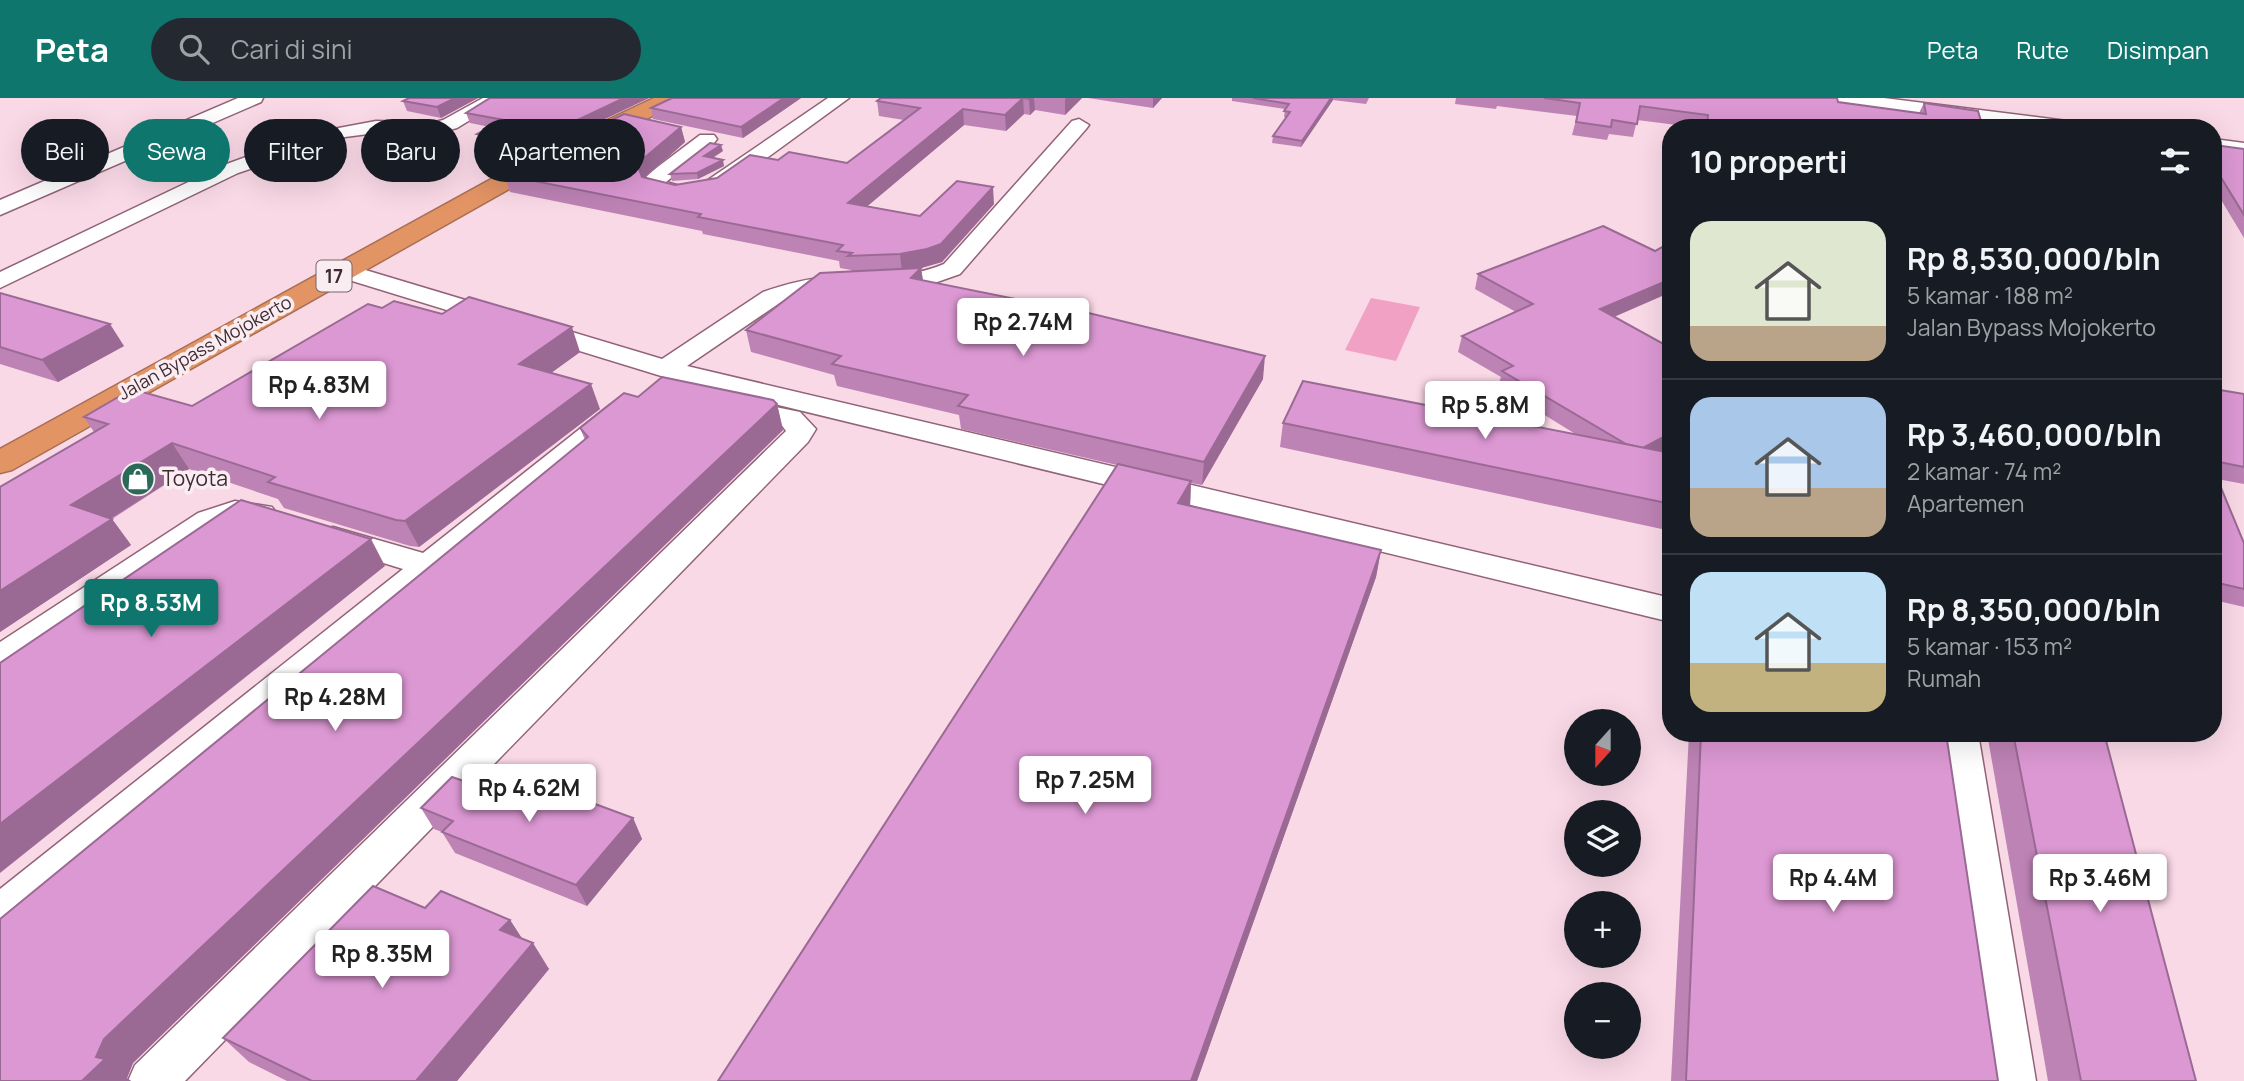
<!DOCTYPE html>
<html lang="id">
<head>
<meta charset="utf-8">
<style>
  :root { --surface:#171b24; --page:#242831; --text:#f1f3f6; --muted:#9ea1a6; --line:#363941; --accent:#0f766e }
  body { margin:0; font-family:Manrope,sans-serif; background:var(--page); color:var(--text); height:100vh; display:flex; flex-direction:column; font-size:26px; white-space:nowrap }
  * { box-sizing:border-box; margin:0 }
  p { font-size:23px; color:var(--muted) }
  .icon { flex:none; width:38px; height:38px; fill:none; stroke:currentColor; stroke-width:2; stroke-linecap:round; stroke-linejoin:round }
  .map { position:relative; flex:1; overflow:hidden }
  .panel { position:absolute; left:1662px; top:21px; width:560px; height:623px; display:flex; flex-direction:column; background:var(--surface); border-radius:28px; box-shadow:0 7px 28px #0002 }
  .panel>* { flex:none }
  .banner { position:absolute; left:21px; top:21px; width:665px; height:63px; display:flex; gap:14px }
  .needle { width:46px; rotate:201deg }
  .buttons { position:absolute; left:1564px; top:611px; display:grid; gap:14px }
  .buttons a { display:grid; place-items:center; width:77px; height:77px; border-radius:50%; background:var(--surface); box-shadow:0 7px 28px #0002; font-size:35px }
  .price { position:absolute; translate:-50% -60px; padding:0 16px; border-radius:7px; background:#fff; color:#222; font-size:23px; line-height:46px; filter:drop-shadow(0 2px 4px #0008) }
  .price::after { content:''; position:absolute; left:50%; top:42px; width:21px; height:16px; margin-left:-10px; background:inherit; clip-path:polygon(0 0,100% 0,50% 100%) }
  .price.active { background:var(--accent); color:#fff }
  ul { padding:0; list-style:none }
  li { display:flex; align-items:center; gap:21px; height:175px; padding:0 28px }
  li+li { border-top:2px solid var(--line) }
  li span { display:grid; place-items:center; flex:none; width:196px; height:140px; border-radius:21px; color:#555 }
  li>.icon { margin-inline-start:auto }
  span .icon { width:84px; height:84px; fill:#fffc; stroke-width:1 }
  li b { font-size:30px }
  h2 { display:flex; justify-content:space-between; align-items:center; height:84px; padding:0 28px; font-size:30px }
  .chip { padding:0 24px; border-radius:32px; background:var(--surface); box-shadow:0 7px 28px #0002; font-size:24px; line-height:63px }
  .chip.active { background:var(--accent); color:#fff }
  header { display:flex; align-items:center; gap:42px; box-sizing:border-box; height:98px; padding:0 35px; background:var(--accent); color:#fff }
  header strong { font-size:33px }
  nav { display:flex; gap:38px; margin-inline-start:auto; font-size:24px }
  .search { width:490px; height:63px; background:var(--page); display:flex; align-items:center; gap:18px; box-sizing:border-box; padding:0 24px; border-radius:38px; color:var(--muted); font-size:26px }
  .map>svg:first-child { display:block }
</style>
</head>
<body>
<header>
<strong>Peta</strong>
<div class="search"><svg class="icon" aria-label="search" viewBox="0 0 24 24"><circle cx="10" cy="10" r="6"/><path d="M15 15l6 6"/></svg>Cari di sini</div>
<nav><a>Peta</a><a>Rute</a><a>Disimpan</a></nav>
</header>
<div class="map">
<svg width="2244" height="983" viewBox="0 0 2244 983">
  <rect width="100%" height="100%" fill="#fad9e7"/>
  <path fill="#f0a1c4" d="M1371,200L1420,209L1396,263L1345,252Z"/>
  <g fill="none" stroke-linecap="round" stroke-linejoin="round">
    <defs>
      <g id="minor">
        <path d="M238,0H263L261,4L0,117V102Z"/>
        <path d="M483,0H506L457,30L431,37L376,35L345,39L238,75L0,190V174L224,67L312,35L376,23L431,25L443,22Z"/>
        <path d="M828,0H849L720,94L680,101L647,93L644,88L647,77L700,37H714L717,41L714,45L666,84L680,88L705,84Z"/>
        <path d="M1830,0H1884L2075,24L2085,30H2027L1839,6Z"/>
        <path d="M1079,21L1089,27L1086,31L960,176L920,190L808,196L781,204L687,268L1671,500V524L671,281L336,178L332,173L336,168L344,166L352,168L662,261L763,194C786,186 808,180 832,179C870,176 907,182 944,166L1072,23Z"/>
        <path d="M2214,41L2244,45V57L2214,53Z"/>
        <path d="M737,301L800,314L816,331L808,344L185,983H128L135,967L786,333L781,326L727,315L723,309L727,303Z"/>
        <path d="M620,305L630,307L634,313L630,319L15,829L0,835V791L403,471L322,446L317,439L322,432L333,429L423,455L610,307Z"/>
        <path d="M235,403L272,409L277,416L272,423L261,426L237,423L220,429L12,570L0,574V544L198,415Z"/>
        <path d="M1940,635H1978L2036,983H1988Z"/>
      </g>
      <path id="highway" d="M654,0H683L680,5L562,61L12,372L0,375V351L546,51Z"/>
    </defs>
    <use href="#minor" stroke="#926378" stroke-width="3"/>
    <use href="#highway" stroke="#a96f54" stroke-width="3"/>
    <use href="#minor" fill="#fff" fill-rule="evenodd"/>
    <use href="#highway" fill="#e29465" fill-rule="evenodd"/>
  </g>
  <g fill="#bd83b5">
    <path d="M478,0L441,20L407,13L403,3Z"/>
    <path d="M490,0H649L531,56L481,46L477,36L490,29L470,25L466,15Z"/>
    <path d="M672,0H801L743,40L653,21L651,10Z"/>
    <path d="M881,0H1082L1065,17L1035,12L1030,17L1024,16L1006,33L964,27L867,108L920,118L994,106L942,164L921,170L923,182L1263,281L1202,387L1191,385L1190,408L1381,452L1376,479L1197,983L1117,367L961,331L959,317L837,288L834,277L751,254L746,232L851,174V172L840,170L839,163L703,136L702,133L510,94L504,77L681,29L685,44L645,80L675,87L717,80L778,62L847,65L904,22L879,18L877,3Z"/>
    <path d="M1088,0H1162L1153,10Z"/>
    <path d="M1232,0H1369L1366,6L1333,2L1301,49L1272,45L1273,38L1286,19H1284L1285,11L1232,3Z"/>
    <path d="M1456,0H1837L1838,4L1919,15L1924,5L1983,30H1701L1637,22L1633,39L1609,36L1607,42L1572,37L1577,18L1497,8L1496,11L1455,6Z"/>
    <path d="M2214,47L2244,51V140L2214,90Z"/>
    <path d="M723,53L713,60L724,68L698,81L672,83L670,76Z"/>
    <path d="M1655,153L1671,194L1614,219L1671,348L1661,353L1671,355V433L1280,349L1283,325L1577,337L1498,288L1501,279L1458,254L1462,238L1516,214L1475,191L1478,176Z"/>
    <path d="M0,195L124,248L58,284L0,266Z"/>
    <path d="M382,210L580,254L551,275L600,311L419,449L410,448L284,410L278,401L189,371L112,421L131,447L0,534V389L94,334L84,319L192,308Z"/>
    <path d="M2214,291L2244,296V386L2217,381L2244,445V509L2214,502Z"/>
    <path d="M638,299L777,306L783,332L133,965L127,980L131,983H0L585,342L580,330Z"/>
    <path d="M1689,635H1946L1998,983H1671Z"/>
    <path d="M1987,635H2104L2196,983H2048Z"/>
    <path d="M484,690L633,720L642,741L587,808L455,755L442,734L434,731L421,710Z"/>
    <path d="M425,810L510,822L522,841L549,871L457,983H287L249,964L223,940Z"/>
  </g>
  <g fill="#9a6a94">
    <path d="M455,0H478L441,20L437,9Z"/>
    <path d="M624,0H649L531,56L527,46Z"/>
    <path d="M784,0H801L743,40L741,29Z"/>
    <path d="M1023,0L1024,16L1006,33L1005,17Z"/>
    <path d="M1031,0H1034L1035,12L1030,17L1029,1Z"/>
    <path d="M1066,0H1082L1065,17V1Z"/>
    <path d="M1153,0H1162L1153,10Z"/>
    <path d="M1331,0H1333V2L1301,49L1302,43Z"/>
    <path d="M963,11L964,27L851,122L848,105Z"/>
    <path d="M681,29L685,44L641,83L637,66Z"/>
    <path d="M721,47L723,53L705,64L704,58Z"/>
    <path d="M723,62L724,68L698,81L697,75Z"/>
    <path d="M993,89L994,106L942,164L921,170L924,191L911,180L902,174L900,156Z"/>
    <path d="M1671,181V194L1595,227L1600,211Z"/>
    <path d="M110,226L124,248L58,284L42,262Z"/>
    <path d="M572,229L580,254L529,291L519,266Z"/>
    <path d="M1265,258L1263,281L1202,387L1204,364Z"/>
    <path d="M591,286L600,311L419,449L405,423Z"/>
    <path d="M777,306L783,332L133,965L127,980L131,983H82L104,941Z"/>
    <path d="M1671,335V348L1631,369L1637,353Z"/>
    <path d="M172,345L189,371L91,433L71,407Z"/>
    <path d="M1191,383L1190,410L1178,405Z"/>
    <path d="M112,421L131,447L0,534V493Z"/>
    <path d="M371,441L385,468L0,775V726Z"/>
    <path d="M1381,452L1376,479L1197,983H1191Z"/>
    <path d="M633,720L642,741L587,808L576,787Z"/>
    <path d="M510,822L527,848L500,832Z"/>
    <path d="M533,845L549,871L457,983H416Z"/>
  </g>
  <g fill="#dc98d3" stroke="#9a6a94" stroke-width="2">
    <path d="M409,0H455L437,9L403,3Z"/>
    <path d="M490,0H624L527,46L477,36L504,22L466,15Z"/>
    <path d="M672,0H784L741,29L651,10Z"/>
    <path d="M881,0H1031L1029,1L1023,0L1005,17L963,11L848,105L920,118L957,83L993,89L941,146L927,151L900,156L848,158L852,155L837,153L843,147L698,119L701,116L504,77L558,47L624,16L681,29L637,66L642,79L675,87L717,80L750,57L778,62L789,54L847,65L920,10L877,3Z"/>
    <path d="M1253,0H1331L1302,43L1273,38L1290,14L1284,13L1289,6Z"/>
    <path d="M1544,0H1837L1838,4L1926,16L1924,5L1978,13L1983,30H1707L1708,17L1640,8L1637,26L1612,22L1611,29L1576,24L1580,5Z"/>
    <path d="M710,45L721,47L704,58L723,62L697,75L670,76Z"/>
    <path d="M2214,47L2244,51V117L2214,68Z"/>
    <path d="M1603,128L1655,153L1671,144V181L1600,211L1671,250V335L1643,350L1626,346L1502,273L1513,268L1462,238L1533,206L1478,176Z"/>
    <path d="M921,170L911,180L1050,208L1052,206L1265,258L1204,364L958,308L968,297L832,266L841,258L746,232L820,175Z"/>
    <path d="M0,195L110,226L42,262L0,249Z"/>
    <path d="M469,199L572,229L519,266L591,286L405,423L396,422L268,384L275,379L172,345L71,407L112,421L0,493V389L108,326L84,319L132,291L192,308L368,206L382,210L394,203L442,216Z"/>
    <path d="M662,279L773,302L777,306L104,941L96,959L105,961L82,983H0V821L588,339L580,330L624,295L638,299Z"/>
    <path d="M1303,283L1671,355V406L1283,325Z"/>
    <path d="M2214,291L2244,296V369L2214,363Z"/>
    <path d="M1118,366L1191,383L1178,405L1381,452L1191,983H718Z"/>
    <path d="M2214,373L2244,445V491L2214,484Z"/>
    <path d="M241,402L371,441L0,726V565Z"/>
    <path d="M1701,635H1946L1998,983H1686Z"/>
    <path d="M2013,635H2104L2196,983H2081Z"/>
    <path d="M503,672L633,720L576,787L442,734L453,723L421,710L452,679L484,690Z"/>
    <path d="M373,788L425,810L441,793L510,822L500,832L533,845L416,983H312L223,940Z"/>
  </g>
  <defs>
    <symbol id="shop-disc" viewBox="-11 -11 22 22"><circle r="9.5" fill="#2b6a58" stroke="#f9edf2"/><path d="M-5-2.5h2.3a2.7 3.5 0 0 1 5.4 0H5L5.5 6h-11ZM-1.5-2.5h3a1.5 2.3 0 0 0-3 0Z" fill="#fff"/></symbol>
  </defs>
  <g fill-rule="evenodd">
    <use href="#shop-disc" x="119" y="362" width="38" height="38"/>
  </g>
  <g text-anchor="middle" stroke-width="7" stroke-linejoin="round" paint-order="stroke">
    <g font-size="18" fill="#3f2a33" stroke="#f9edf2">
      <text transform="translate(205 250) rotate(-29)" y="6">Jalan Bypass Mojokerto</text>
    </g>
    <rect fill="#f9edf2" stroke="#77646c" stroke-width="2" x="316.5" y="162.5" width="35" height="31" rx="5"/>
    <g font-size="19" font-weight="bold" fill="#3f2a33">
      <text x="334" y="185">17</text>
    </g>
    <g font-size="21" fill="#3f2a33" stroke="#f9edf2" text-anchor="start">
      <text x="162" y="388">Toyota</text>
    </g>
  </g>
</svg>
<div class="buttons">
<a><svg class="needle" viewBox="-14 -14 28 28"><path d="M0-13l5 13h-10z" fill="#e53935"/><path d="M0 13l5-13h-10z" fill="#9ea1a6"/></svg></a>
<a><svg class="icon" aria-label="layers" viewBox="0 0 24 24"><path d="M12 4l9 5-9 5-9-5zM3 14l9 5 9-5"/></svg></a>
<a>+</a>
<a>−</a>
</div>
<b class="price" style="left:1023px;top:260px">Rp 2.74M</b>
<b class="price" style="left:319px;top:323px">Rp 4.83M</b>
<b class="price" style="left:1485px;top:343px">Rp 5.8M</b>
<b class="price active" style="left:151px;top:541px">Rp 8.53M</b>
<b class="price" style="left:335px;top:635px">Rp 4.28M</b>
<b class="price" style="left:1085px;top:718px">Rp 7.25M</b>
<b class="price" style="left:529px;top:726px">Rp 4.62M</b>
<b class="price" style="left:1833px;top:816px">Rp 4.4M</b>
<b class="price" style="left:2100px;top:816px">Rp 3.46M</b>
<b class="price" style="left:382px;top:892px">Rp 8.35M</b>
<div class="banner">
<a class="chip">Beli</a>
<a class="chip active">Sewa</a>
<a class="chip">Filter</a>
<a class="chip">Baru</a>
<a class="chip">Apartemen</a>
</div>
<section class="panel">
<h2>10 properti<svg class="icon" aria-label="filters" viewBox="0 0 24 24"><path d="M4 7h16M4 17h16"/><circle cx="9" cy="7" r="2"/><circle cx="15" cy="17" r="2"/></svg></h2>
<ul>
<li><span style="background:linear-gradient(#dfe7d0 75%,#b9a48a 0)"><svg class="icon" aria-label="home" viewBox="0 0 24 24"><path d="M3 11l9-7 9 7M6 9v11h12V9"/></svg></span><div><b>Rp 8,530,000/bln</b><p>5 kamar · 188 m²</p><p>Jalan Bypass Mojokerto</p></div></li>
<li><span style="background:linear-gradient(#a9c7e8 65%,#b9a48a 0)"><svg class="icon" aria-label="home" viewBox="0 0 24 24"><path d="M3 11l9-7 9 7M6 9v11h12V9"/></svg></span><div><b>Rp 3,460,000/bln</b><p>2 kamar · 74 m²</p><p>Apartemen</p></div></li>
<li><span style="background:linear-gradient(#bfe0f5 65%,#c2b280 0)"><svg class="icon" aria-label="home" viewBox="0 0 24 24"><path d="M3 11l9-7 9 7M6 9v11h12V9"/></svg></span><div><b>Rp 8,350,000/bln</b><p>5 kamar · 153 m²</p><p>Rumah</p></div></li>
</ul>
</section>
</div>
</body>
</html>
